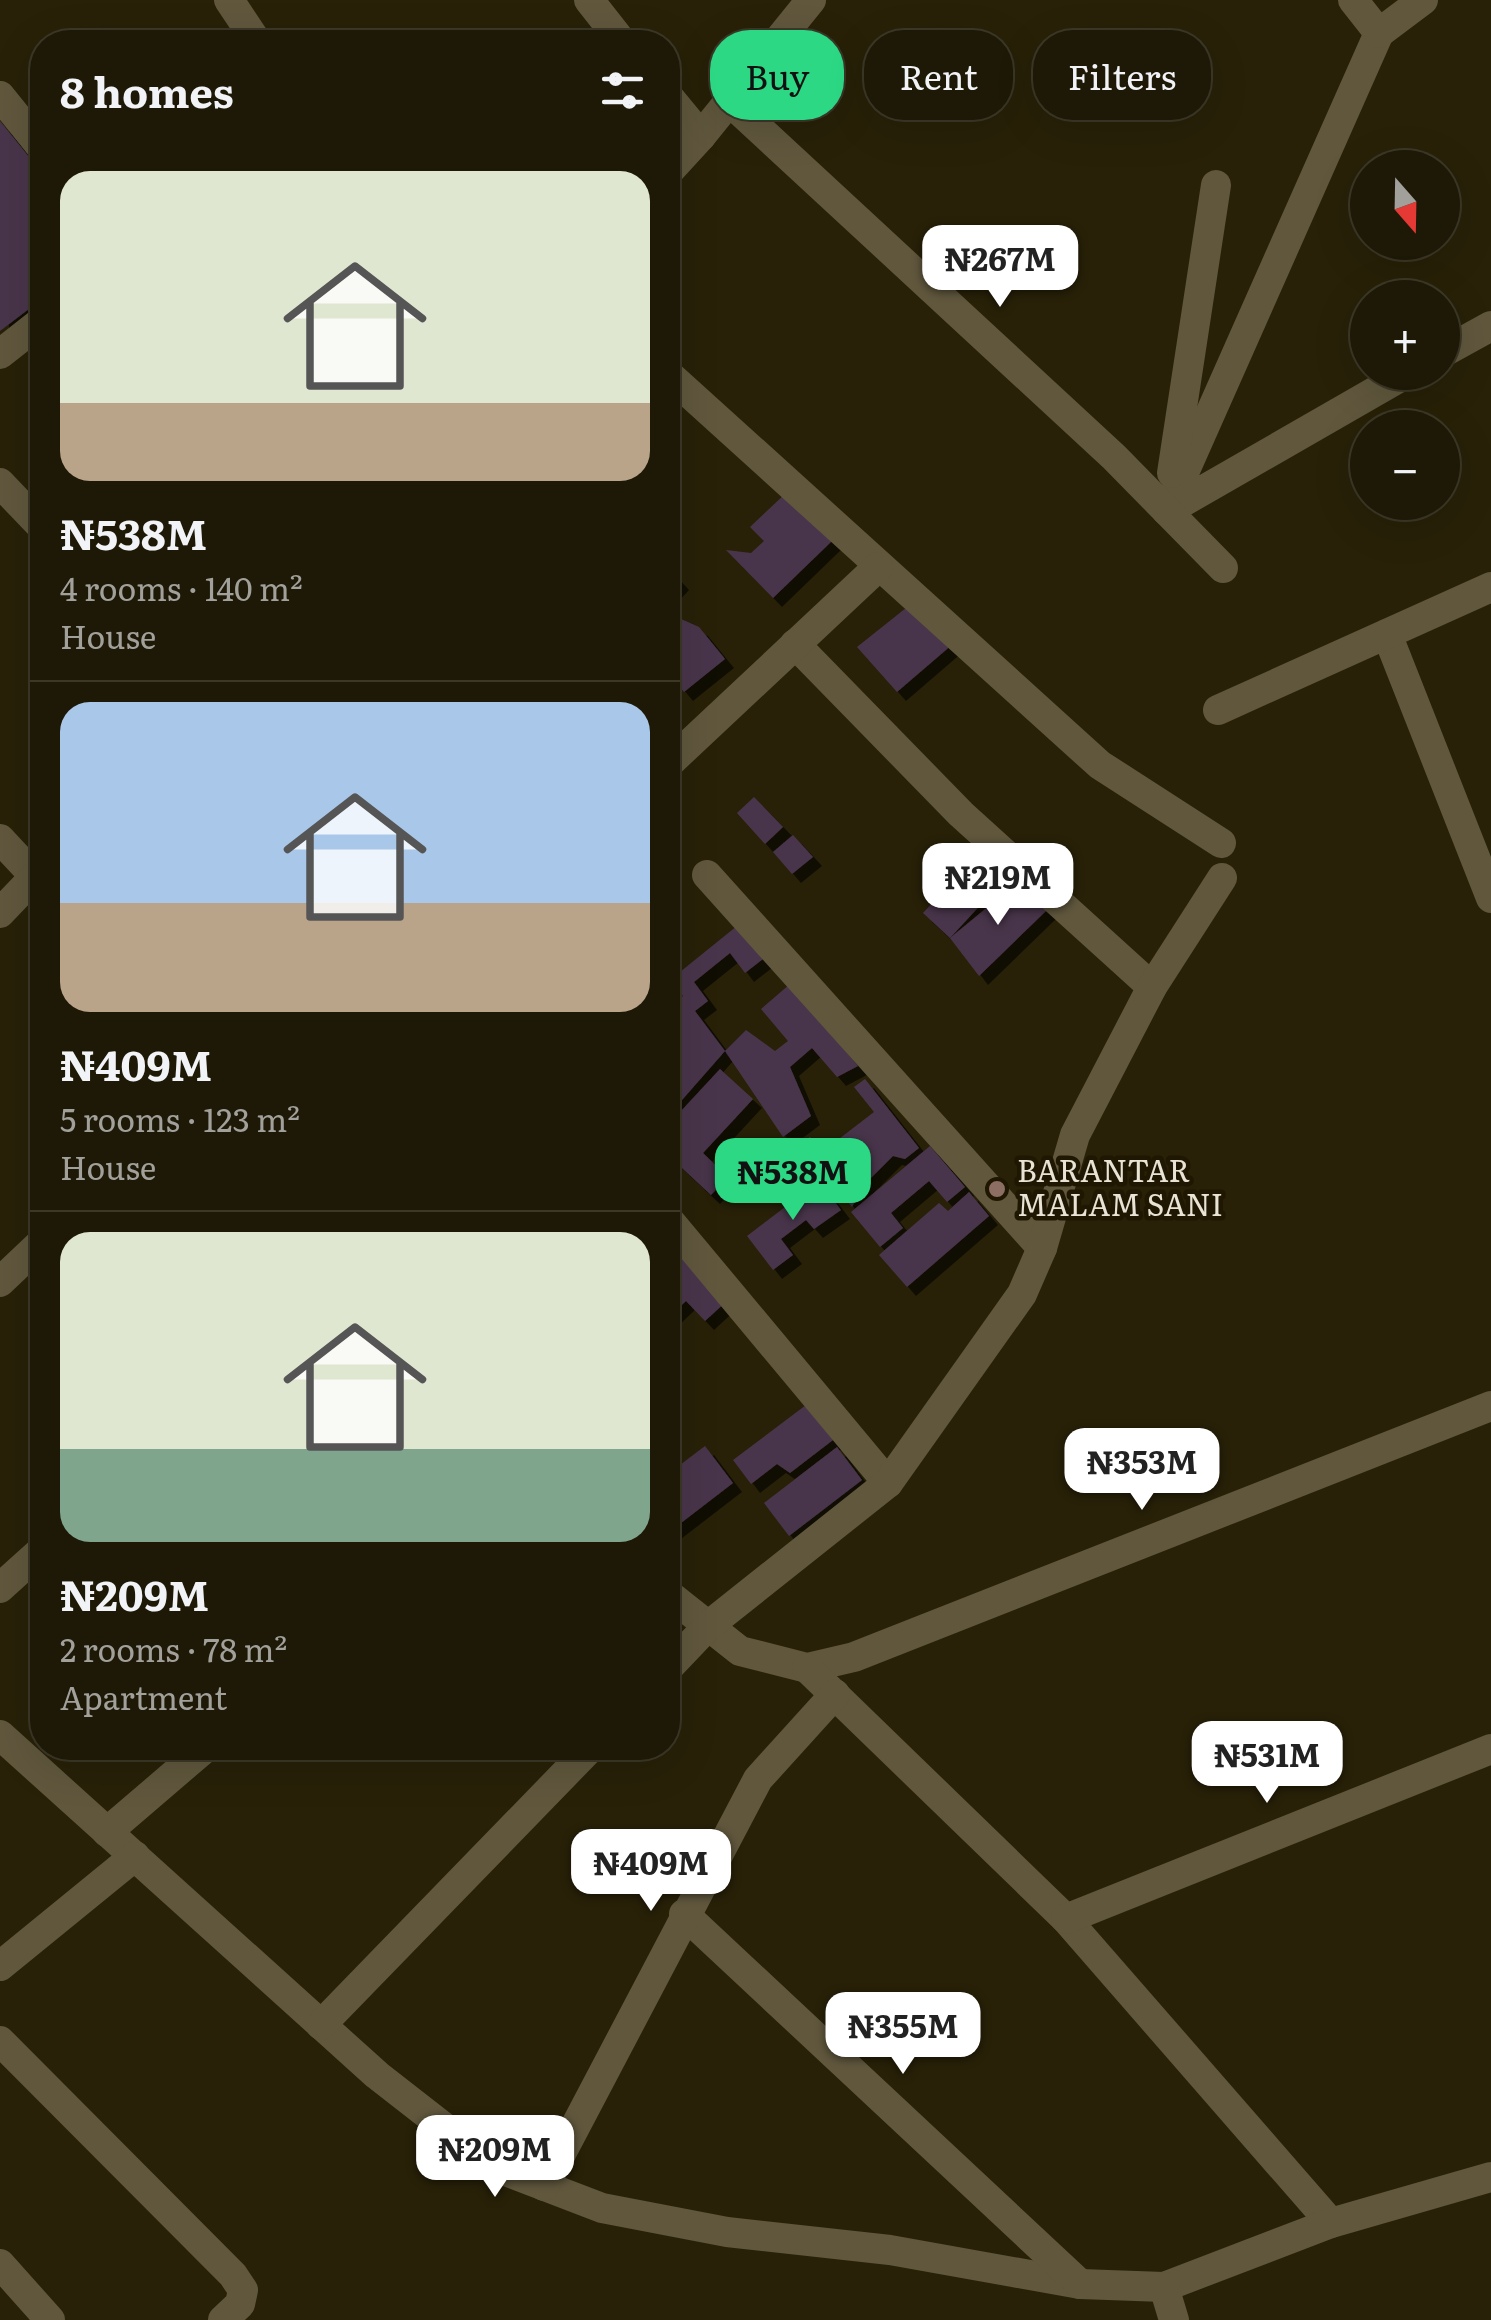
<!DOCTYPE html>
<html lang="en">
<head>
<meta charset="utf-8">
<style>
  :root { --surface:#1e1906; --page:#262210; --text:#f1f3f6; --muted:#a1a09b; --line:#3c3828; --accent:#2cd884 }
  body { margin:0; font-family:Literata,serif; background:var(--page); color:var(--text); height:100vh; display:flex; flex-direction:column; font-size:38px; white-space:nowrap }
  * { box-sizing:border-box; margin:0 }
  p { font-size:32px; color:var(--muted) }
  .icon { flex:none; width:55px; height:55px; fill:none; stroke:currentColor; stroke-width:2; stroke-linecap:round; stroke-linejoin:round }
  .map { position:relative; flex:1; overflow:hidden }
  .panel { position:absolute; left:30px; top:30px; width:650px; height:1730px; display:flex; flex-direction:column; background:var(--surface); border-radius:40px; box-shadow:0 10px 40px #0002,0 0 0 2px var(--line) }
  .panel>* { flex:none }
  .hud { position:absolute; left:710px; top:30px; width:630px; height:90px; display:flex; gap:20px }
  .needle { width:65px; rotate:160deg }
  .fabs { position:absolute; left:1350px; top:150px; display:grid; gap:20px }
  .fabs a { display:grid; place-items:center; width:110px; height:110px; border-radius:50%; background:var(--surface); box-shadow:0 10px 40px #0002,0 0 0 2px var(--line); font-size:50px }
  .price { position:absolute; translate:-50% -85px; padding:0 22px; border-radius:20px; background:#fff; color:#222; font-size:32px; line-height:65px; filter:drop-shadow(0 2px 5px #0008) }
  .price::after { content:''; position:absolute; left:50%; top:60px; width:30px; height:22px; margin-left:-15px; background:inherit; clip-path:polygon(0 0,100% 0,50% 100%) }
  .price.on { background:var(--accent); color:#111 }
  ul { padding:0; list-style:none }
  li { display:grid; align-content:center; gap:20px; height:530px; padding:0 30px }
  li+li { border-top:2px solid var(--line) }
  li span { display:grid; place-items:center; height:310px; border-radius:30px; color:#555 }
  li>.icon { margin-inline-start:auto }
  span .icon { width:180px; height:180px; fill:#fffc; stroke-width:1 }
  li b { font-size:42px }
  h2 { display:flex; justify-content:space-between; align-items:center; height:120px; padding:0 30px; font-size:42px }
  .chip { padding:0 35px; border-radius:40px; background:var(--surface); box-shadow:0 10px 40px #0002,0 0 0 2px var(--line); font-size:35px; line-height:90px }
  .chip.on { background:var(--accent); color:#111 }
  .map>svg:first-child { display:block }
</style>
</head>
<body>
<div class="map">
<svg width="1491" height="2320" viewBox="0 0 1491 2320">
  <defs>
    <filter id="shadow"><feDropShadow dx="9" dy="9" stdDeviation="0" flood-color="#0009"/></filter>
  </defs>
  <rect width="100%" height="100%" fill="#282108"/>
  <g fill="#49354b" filter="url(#shadow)">
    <path d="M0,121L42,173V299L0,331Z"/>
    <path d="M786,493L832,541L773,598L726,550L751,553L764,541L750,527Z"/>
    <path d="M668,568L680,581L668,594Z"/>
    <path d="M911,604L954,643L897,692L857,647Z"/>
    <path d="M670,614L699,627L725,659L684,692L674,680L668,685V617Z"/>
    <path d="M754,797L783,827L765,844L737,813Z"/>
    <path d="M793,835L813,857L792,874L773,852Z"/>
    <path d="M982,849L1009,874L950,938L923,913Z"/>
    <path d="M1018,882L1047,910L979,976L950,938Z"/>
    <path d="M737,926L763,959L745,973L730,953L694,982L708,1001L695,1011L725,1051L746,1030L775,1051L788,1041L761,1009L790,984L858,1066L837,1077L812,1048L790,1067L811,1116L783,1137L725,1051L668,1116V1063L679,1052L668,1039V1009L683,996L670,980Z"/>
    <path d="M720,1069L753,1099L703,1153L728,1177L711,1195L668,1155V1125Z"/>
    <path d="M865,1079L919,1148L905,1159L893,1156L864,1185L852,1207L799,1145L810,1137L822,1152L874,1112L854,1087Z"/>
    <path d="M930,1146L965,1187L947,1202L929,1181L891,1213L903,1228L880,1247L851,1212Z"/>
    <path d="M819,1181L841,1210L814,1229L806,1220L781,1239L793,1255L773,1270L747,1236Z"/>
    <path d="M969,1192L989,1216L907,1287L879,1255L939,1203L948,1211Z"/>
    <path d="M681,1250L728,1300L705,1321L686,1301L668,1318V1274L675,1267Z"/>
    <path d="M806,1405L833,1440L790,1473L777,1464L751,1484L733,1460Z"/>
    <path d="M705,1446L733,1483L668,1533V1474Z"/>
    <path d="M837,1447L862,1480L789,1536L764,1503Z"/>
  </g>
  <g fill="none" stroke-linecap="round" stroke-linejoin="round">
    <g stroke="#60573d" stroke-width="30">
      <path d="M229,0L257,42"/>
      <path d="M589,0L622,42"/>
      <path d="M1353,0L1379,33L1167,511L1409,372"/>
      <path d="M1379,33L1423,0"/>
      <path d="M0,96L42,148"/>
      <path d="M668,96L701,136"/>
      <path d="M729,101L1114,457L1223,568"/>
      <path d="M668,172L701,136L811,0"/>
      <path d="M1442,353L1491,326"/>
      <path d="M0,354L42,321"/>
      <path d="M668,374L1100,765L1221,843"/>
      <path d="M1172,473L1216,185"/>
      <path d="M0,483L42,527"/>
      <path d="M1387,634L1491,898"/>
      <path d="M795,644L961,814L1152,987"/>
      <path d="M1218,710L1491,587"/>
      <path d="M668,764L878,567"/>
      <path d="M0,839L42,884"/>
      <path d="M707,875L1042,1248"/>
      <path d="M0,913L42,869"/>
      <path d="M668,1219L888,1483"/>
      <path d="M0,1282L42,1242"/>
      <path d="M0,1588L42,1550"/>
      <path d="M668,1594L740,1651L807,1668L854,1657L1491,1406"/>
      <path d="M668,1668L708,1626L888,1483L1022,1294L1042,1248L1075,1135L1152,987L1222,878"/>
      <path d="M807,1668L1066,1919L1331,2223"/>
      <path d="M0,1735L377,2075L495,2167L602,2208L727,2232L890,2250L1080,2284L1164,2287L1331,2223L1491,2177"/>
      <path d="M107,1832L205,1748"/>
      <path d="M684,1914L1080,2284"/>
      <path d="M1066,1919L1491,1749"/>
      <path d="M0,1966L135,1856"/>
      <path d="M321,2025L590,1748"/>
      <path d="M0,2041L233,2275L243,2290L240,2304L223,2320"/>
      <path d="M544,2186L758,1779L835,1694"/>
      <path d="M0,2264L50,2320"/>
      <path d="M1164,2287L1174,2320"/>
    </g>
  </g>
  <circle fill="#8d6e63" stroke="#1f1701" stroke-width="4" cx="997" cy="1189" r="10"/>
  <g text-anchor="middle" stroke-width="9" stroke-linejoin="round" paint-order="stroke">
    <g font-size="30" fill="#e8e3d5" stroke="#1f1701" text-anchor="start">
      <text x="1017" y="1182">BARANTAR<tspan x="1017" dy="34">MALAM SANI</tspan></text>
    </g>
  </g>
</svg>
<div class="fabs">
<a><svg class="needle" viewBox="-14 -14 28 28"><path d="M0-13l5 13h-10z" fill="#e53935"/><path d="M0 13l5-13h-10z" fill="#a1a09b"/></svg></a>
<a>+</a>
<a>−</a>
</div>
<b class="price" style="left:1000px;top:310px">₦267M</b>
<b class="price" style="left:998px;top:928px">₦219M</b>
<b class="price on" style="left:793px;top:1223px">₦538M</b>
<b class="price" style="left:1142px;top:1513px">₦353M</b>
<b class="price" style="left:1267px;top:1806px">₦531M</b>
<b class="price" style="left:651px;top:1914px">₦409M</b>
<b class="price" style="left:903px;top:2077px">₦355M</b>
<b class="price" style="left:495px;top:2200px">₦209M</b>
<div class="hud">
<a class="chip on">Buy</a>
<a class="chip">Rent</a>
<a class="chip">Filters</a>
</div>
<section class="panel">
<h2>8 homes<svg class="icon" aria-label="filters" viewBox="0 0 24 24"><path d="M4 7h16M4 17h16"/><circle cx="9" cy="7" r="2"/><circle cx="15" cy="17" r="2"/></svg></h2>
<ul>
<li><span style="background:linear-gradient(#dfe7d0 75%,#b9a48a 0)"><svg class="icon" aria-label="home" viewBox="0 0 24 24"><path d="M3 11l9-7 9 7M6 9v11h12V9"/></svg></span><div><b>₦538M</b><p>4 rooms · 140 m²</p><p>House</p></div></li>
<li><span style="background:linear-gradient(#a9c7e8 65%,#b9a48a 0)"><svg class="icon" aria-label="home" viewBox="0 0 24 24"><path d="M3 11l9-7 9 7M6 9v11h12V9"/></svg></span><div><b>₦409M</b><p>5 rooms · 123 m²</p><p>House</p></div></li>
<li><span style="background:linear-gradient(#dfe7d0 70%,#7fa58c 0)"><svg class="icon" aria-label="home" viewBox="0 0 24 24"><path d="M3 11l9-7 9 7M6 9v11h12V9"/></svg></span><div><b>₦209M</b><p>2 rooms · 78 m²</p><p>Apartment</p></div></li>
</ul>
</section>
</div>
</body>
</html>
